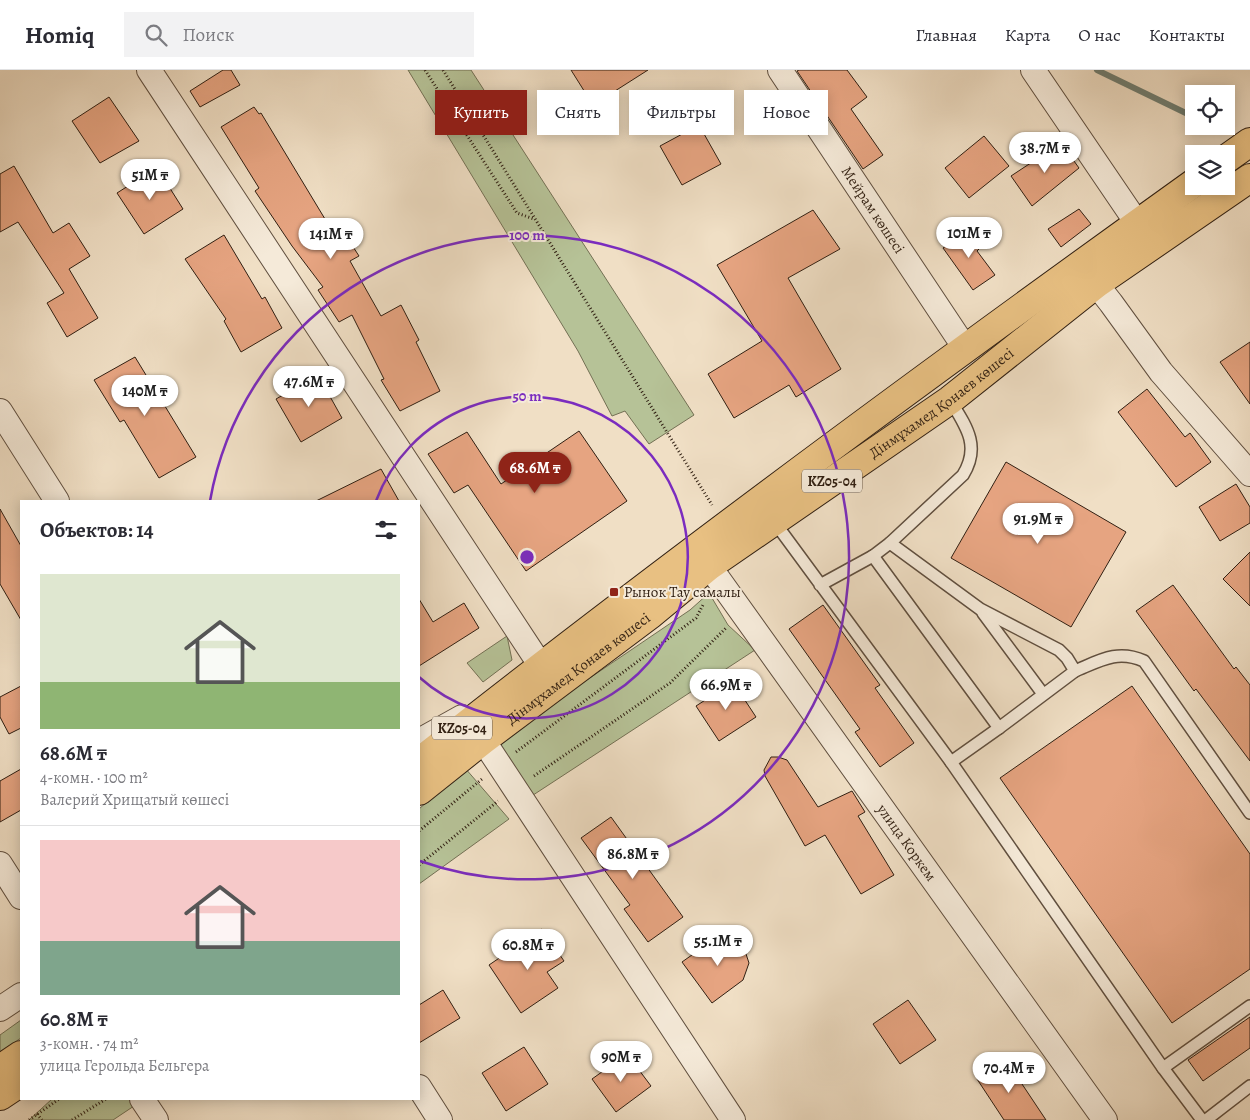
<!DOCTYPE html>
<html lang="ru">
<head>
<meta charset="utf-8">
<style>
  :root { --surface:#fff; --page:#f2f2f3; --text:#2b2b33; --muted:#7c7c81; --line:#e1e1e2; --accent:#8f2418 }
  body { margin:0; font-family:Alegreya,serif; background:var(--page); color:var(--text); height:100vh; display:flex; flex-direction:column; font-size:19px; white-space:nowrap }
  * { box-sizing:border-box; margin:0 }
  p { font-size:16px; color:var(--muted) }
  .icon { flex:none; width:28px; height:28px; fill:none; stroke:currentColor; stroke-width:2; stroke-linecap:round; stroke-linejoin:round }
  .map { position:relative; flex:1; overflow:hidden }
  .details { position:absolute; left:20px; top:430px; width:400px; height:600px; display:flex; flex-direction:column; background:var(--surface); border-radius:0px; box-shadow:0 2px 12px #0003 }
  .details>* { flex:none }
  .top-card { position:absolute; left:435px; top:20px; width:475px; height:45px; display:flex; gap:10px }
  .controls { position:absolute; left:1185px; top:15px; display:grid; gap:10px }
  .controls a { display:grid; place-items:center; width:50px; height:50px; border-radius:0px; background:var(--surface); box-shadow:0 2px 12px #0003; font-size:25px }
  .price { position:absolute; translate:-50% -42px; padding:0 11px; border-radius:18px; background:#fff; color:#222; font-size:16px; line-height:32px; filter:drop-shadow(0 1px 2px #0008) }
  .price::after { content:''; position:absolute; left:50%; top:30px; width:15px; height:11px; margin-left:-8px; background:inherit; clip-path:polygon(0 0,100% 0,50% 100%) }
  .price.selected { background:var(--accent); color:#fff }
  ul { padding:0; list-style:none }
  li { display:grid; align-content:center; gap:10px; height:265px; padding:0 20px }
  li+li { border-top:1px solid var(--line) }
  li span { display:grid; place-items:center; height:155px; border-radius:0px; color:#555 }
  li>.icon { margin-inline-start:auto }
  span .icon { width:90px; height:90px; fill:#fffc; stroke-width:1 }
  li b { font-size:21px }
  h2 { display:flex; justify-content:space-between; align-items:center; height:60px; padding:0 20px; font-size:21px }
  .pill { padding:0 18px; border-radius:0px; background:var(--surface); box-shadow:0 2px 12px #0003; font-size:18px; line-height:45px }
  .pill.selected { background:var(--accent); color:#fff }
  header { display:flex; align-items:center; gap:30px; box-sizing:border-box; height:70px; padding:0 25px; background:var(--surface); border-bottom:1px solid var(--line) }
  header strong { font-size:24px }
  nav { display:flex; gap:28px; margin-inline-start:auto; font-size:18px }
  .search { width:350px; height:45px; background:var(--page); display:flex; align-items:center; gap:12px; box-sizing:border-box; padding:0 18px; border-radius:0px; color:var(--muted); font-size:19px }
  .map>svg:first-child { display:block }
</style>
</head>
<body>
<header>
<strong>Homiq</strong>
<div class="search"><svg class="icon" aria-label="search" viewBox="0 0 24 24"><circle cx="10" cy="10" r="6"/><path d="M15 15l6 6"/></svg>Поиск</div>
<nav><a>Главная</a><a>Карта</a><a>О нас</a><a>Контакты</a></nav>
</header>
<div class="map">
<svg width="1250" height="1050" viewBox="0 0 1250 1050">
  <rect width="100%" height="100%" fill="#f0dfc5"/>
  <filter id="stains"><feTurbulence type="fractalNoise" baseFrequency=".004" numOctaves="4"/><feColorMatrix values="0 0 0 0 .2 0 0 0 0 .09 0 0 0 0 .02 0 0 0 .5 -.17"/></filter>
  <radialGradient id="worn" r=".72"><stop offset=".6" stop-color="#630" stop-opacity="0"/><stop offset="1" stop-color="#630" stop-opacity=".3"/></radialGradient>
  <g fill="#b6c297" stroke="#737054">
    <path d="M408,0H471L694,345L649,374L625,341L612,346L578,281Z"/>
    <path d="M709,523L728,555L755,580L524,731L488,677L690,540Z"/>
    <path d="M507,566L512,590L483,612L467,593Z"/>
    <path d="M465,698L509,749L419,814V739Z"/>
    <path d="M21,950V968L0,982V965Z"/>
    <path d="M52,1029H142L143,1030L113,1050H29Z"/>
  </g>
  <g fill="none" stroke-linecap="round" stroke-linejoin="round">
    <path stroke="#707e72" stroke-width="6" d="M1097,0L1194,47"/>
  </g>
  <g fill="#e6a481" stroke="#301f12">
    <path d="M223,0H231L240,15L200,37L190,21Z"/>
    <path d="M571,0H648L593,35Z"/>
    <path d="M799,0H847L867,27L851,39L883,85L863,99L797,1Z"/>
    <path d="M109,27L139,71L100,93L72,51Z"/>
    <path d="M254,37L259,44L261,43L328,154L335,149L359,186L350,191L381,246L401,235L419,270L416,272L440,321L400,341L381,310L384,309L352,245L339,252L318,220L323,217L292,176L255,121L259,118L221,57Z"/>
    <path d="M699,55L721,94L682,115L660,76Z"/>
    <path d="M984,66L1009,96L969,128L945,98Z"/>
    <path d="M1061,73L1079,98L1032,136L1011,106Z"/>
    <path d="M161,95V104L183,139L144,164L117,123Z"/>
    <path d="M14,96L53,163L69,153L90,186L69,199L98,248L67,267L47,233L64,223L18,152L0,162V104Z"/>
    <path d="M1079,139L1091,154L1061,177L1048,159Z"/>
    <path d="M813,140L840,179L788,208L841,299L796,327L789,315L734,348L708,304L762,271L717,195Z"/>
    <path d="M970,159L982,176L977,181L995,205L973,220L943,178Z"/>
    <path d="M224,165L262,229L265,227L282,258L241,282L224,251L226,249L185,189Z"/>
    <path d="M1250,272V334L1220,292Z"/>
    <path d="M135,287L196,387L159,408L124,350L120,352L94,310Z"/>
    <path d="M318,305L342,348L301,372L276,329Z"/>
    <path d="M1147,319L1185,367L1190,363L1211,392L1176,417L1118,342Z"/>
    <path d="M579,361L627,431L526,501L468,415L454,423L428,384L467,362L501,414Z"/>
    <path d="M1006,392L1126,462L1071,557L951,488Z"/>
    <path d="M381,399L399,431H316Z"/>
    <path d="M1236,414L1250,437V453L1220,471L1199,437Z"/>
    <path d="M0,439L21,476V550L0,514Z"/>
    <path d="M1250,482V536L1223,509Z"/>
    <path d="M1173,515L1234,599L1236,597L1250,615V691L1196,619L1194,621L1136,541Z"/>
    <path d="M419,529L433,552L464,533L479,558L419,596Z"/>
    <path d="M823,535L880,615L875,618L914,673L880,697L855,662L860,659L789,559Z"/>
    <path d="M733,612L756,647L719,671L696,636Z"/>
    <path d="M21,616V658L9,664L0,647V627Z"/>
    <path d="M1132,616L1250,784V899L1172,953L1000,708Z"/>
    <path d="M771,687H778L787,690L818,737L852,721L865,742L858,746L894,805L861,824L825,765L805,776L765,706L764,700Z"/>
    <path d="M21,699V740L0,752V711Z"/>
    <path d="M611,747L683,847L648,872L624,839L630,835L581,768Z"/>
    <path d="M542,859L564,891L547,902L558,918L521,943L489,895Z"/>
    <path d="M713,870L716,872L735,870L743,875L749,893L743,910L712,933L682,892Z"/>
    <path d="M443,920L460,948L419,973V935Z"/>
    <path d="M908,930L936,970L900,994L873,954Z"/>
    <path d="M1250,947V978L1203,1011L1188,990Z"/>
    <path d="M524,977L548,1014L506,1041L482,1003Z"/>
    <path d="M627,984L651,1016L616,1042L592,1009Z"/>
    <path d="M1006,990L1046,1050H1004L977,1009Z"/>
  </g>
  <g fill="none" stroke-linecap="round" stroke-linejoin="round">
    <defs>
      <g id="service">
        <path d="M773,450L951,692L999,658L1075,601L1067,588L1059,580L980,539L890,473L873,486L820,515"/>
        <path d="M890,473L963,405C981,376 966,356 950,330"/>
        <path d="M873,486L999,658"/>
        <path d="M983,543L1043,624"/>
        <path d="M1075,601C1099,591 1117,579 1144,591L1250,743"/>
        <path d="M951,692L1163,998L1250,936"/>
        <path d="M1163,998L1202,1050"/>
        <path d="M1206,1050L1250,1016"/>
      </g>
      <g id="minor">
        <path d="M149,0L541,596"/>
        <path id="s1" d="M780,0L965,278"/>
        <path d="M1033,0L1137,153"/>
        <path d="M1096,214L1111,233L1161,302L1250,404"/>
        <path d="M0,341L57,431"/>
        <path id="s2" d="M709,496L1105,1050"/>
        <path d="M483,670L733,1050"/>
        <path d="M419,671L462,647"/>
        <path d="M0,794L21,827"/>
        <path d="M0,939L21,925"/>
        <path d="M419,1017L440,1050"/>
        <path d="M142,1029L156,1050"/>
      </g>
      <g id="primary">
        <path d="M1226,89L1250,72"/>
        <path d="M419,692C672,492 932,301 1194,113"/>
        <path id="s3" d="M419,721L483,670L651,544L709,496L950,330L1096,214L1250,108"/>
        <path d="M0,999L21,985"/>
        <path d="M0,1026L21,1012"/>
      </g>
    </defs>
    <use href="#service" stroke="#604f3f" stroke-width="14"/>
    <use href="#minor" stroke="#604f3f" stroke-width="26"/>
    <use href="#primary" stroke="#301f12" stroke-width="30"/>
    <g stroke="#301f12" stroke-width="3" stroke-dasharray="1 2.5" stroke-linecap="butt">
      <path d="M425,0L517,143L534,149"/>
      <path d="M443,0L712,435"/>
      <path d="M516,682L696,548L704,533"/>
      <path d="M534,706L670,613L726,558"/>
      <path d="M419,761L482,709"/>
      <path d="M419,795L498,731"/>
      <path d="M37,1044L42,1050"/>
      <path d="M29,1050L59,1029"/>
      <path d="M72,1050L106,1029"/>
    </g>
    <use href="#service" stroke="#f5ead9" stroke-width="11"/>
    <use href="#minor" stroke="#f5ead9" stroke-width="24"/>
    <use href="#primary" stroke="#e8c082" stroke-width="28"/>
  </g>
  <g fill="none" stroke="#7b2cbf" stroke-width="2.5">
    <path d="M376 431A161 161 0 1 1 419 607"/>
    <path d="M210 431A322 322 0 1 1 420 791"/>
  </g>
  <rect fill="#8f2418" stroke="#f5ead9" stroke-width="2" x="609" y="517" width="10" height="10" rx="2.5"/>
  <g text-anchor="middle" stroke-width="4" stroke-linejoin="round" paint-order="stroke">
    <g fill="#f5ead9" stroke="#6b5c4e" stroke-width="1">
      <rect x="802" y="399.5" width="60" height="23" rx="4"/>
      <rect x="432" y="646.5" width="60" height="23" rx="4"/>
    </g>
    <g font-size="14" font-weight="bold" fill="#301f12">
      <text x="832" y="416">KZ05-04</text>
      <text x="462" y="663">KZ05-04</text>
    </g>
    <g font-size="15" fill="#301f12" stroke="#f5ead9">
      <text dy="5" stroke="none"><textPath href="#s1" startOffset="168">Мейрам көшесі</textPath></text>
      <text dy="5" stroke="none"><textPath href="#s3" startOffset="651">Дінмұхамед Қонаев көшесі</textPath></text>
      <text dy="5" stroke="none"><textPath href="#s3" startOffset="201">Дінмұхамед Қонаев көшесі</textPath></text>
      <text dy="5" stroke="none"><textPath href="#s2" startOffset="340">улица Коркем</textPath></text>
    </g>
    <g font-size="15" fill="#301f12" stroke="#f5ead9" text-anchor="start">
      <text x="624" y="527">Рынок Тау самалы</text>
    </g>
  </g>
  <circle cx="527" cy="487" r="8" fill="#7b2cbf" stroke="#f5ead9" stroke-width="2.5"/>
  <g font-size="15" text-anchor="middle" font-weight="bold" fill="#7b2cbf" stroke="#f5ead9" stroke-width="4" stroke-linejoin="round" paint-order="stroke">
    <text x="527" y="170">100 m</text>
    <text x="527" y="331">50 m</text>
  </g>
  <rect width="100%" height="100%" filter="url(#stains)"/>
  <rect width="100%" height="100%" fill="url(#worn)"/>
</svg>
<div class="controls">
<a><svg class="icon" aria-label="locate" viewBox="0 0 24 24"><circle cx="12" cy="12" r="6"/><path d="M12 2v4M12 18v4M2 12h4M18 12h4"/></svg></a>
<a><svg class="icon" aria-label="layers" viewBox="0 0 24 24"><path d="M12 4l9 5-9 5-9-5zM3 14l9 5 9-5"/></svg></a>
</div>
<b class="price" style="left:1045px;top:104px">38.7M ₸</b>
<b class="price" style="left:150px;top:131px">51M ₸</b>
<b class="price" style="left:969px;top:189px">101M ₸</b>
<b class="price" style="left:331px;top:190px">141M ₸</b>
<b class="price" style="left:309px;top:338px">47.6M ₸</b>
<b class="price" style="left:145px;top:347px">140M ₸</b>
<b class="price selected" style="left:535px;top:424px">68.6M ₸</b>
<b class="price" style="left:1038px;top:475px">91.9M ₸</b>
<b class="price" style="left:726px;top:641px">66.9M ₸</b>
<b class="price" style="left:633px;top:810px">86.8M ₸</b>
<b class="price" style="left:718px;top:897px">55.1M ₸</b>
<b class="price" style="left:528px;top:901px">60.8M ₸</b>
<b class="price" style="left:621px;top:1013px">90M ₸</b>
<b class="price" style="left:1009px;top:1024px">70.4M ₸</b>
<div class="top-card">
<a class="pill selected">Купить</a>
<a class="pill">Снять</a>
<a class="pill">Фильтры</a>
<a class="pill">Новое</a>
</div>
<section class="details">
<h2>Объектов: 14<svg class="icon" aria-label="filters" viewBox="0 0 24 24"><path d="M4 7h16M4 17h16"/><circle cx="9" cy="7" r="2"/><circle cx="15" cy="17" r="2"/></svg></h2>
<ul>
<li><span style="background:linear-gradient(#dfe7d0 70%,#8fb573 0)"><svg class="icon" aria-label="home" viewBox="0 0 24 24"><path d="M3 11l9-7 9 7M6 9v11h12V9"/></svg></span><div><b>68.6M ₸</b><p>4-комн. · 100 m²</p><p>Валерий Хрищатый көшесі</p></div></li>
<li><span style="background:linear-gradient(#f6c9c9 65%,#7fa58c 0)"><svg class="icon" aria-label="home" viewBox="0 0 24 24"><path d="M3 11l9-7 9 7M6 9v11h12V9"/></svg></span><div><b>60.8M ₸</b><p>3-комн. · 74 m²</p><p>улица Герольда Бельгера</p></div></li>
</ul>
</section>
</div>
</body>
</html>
